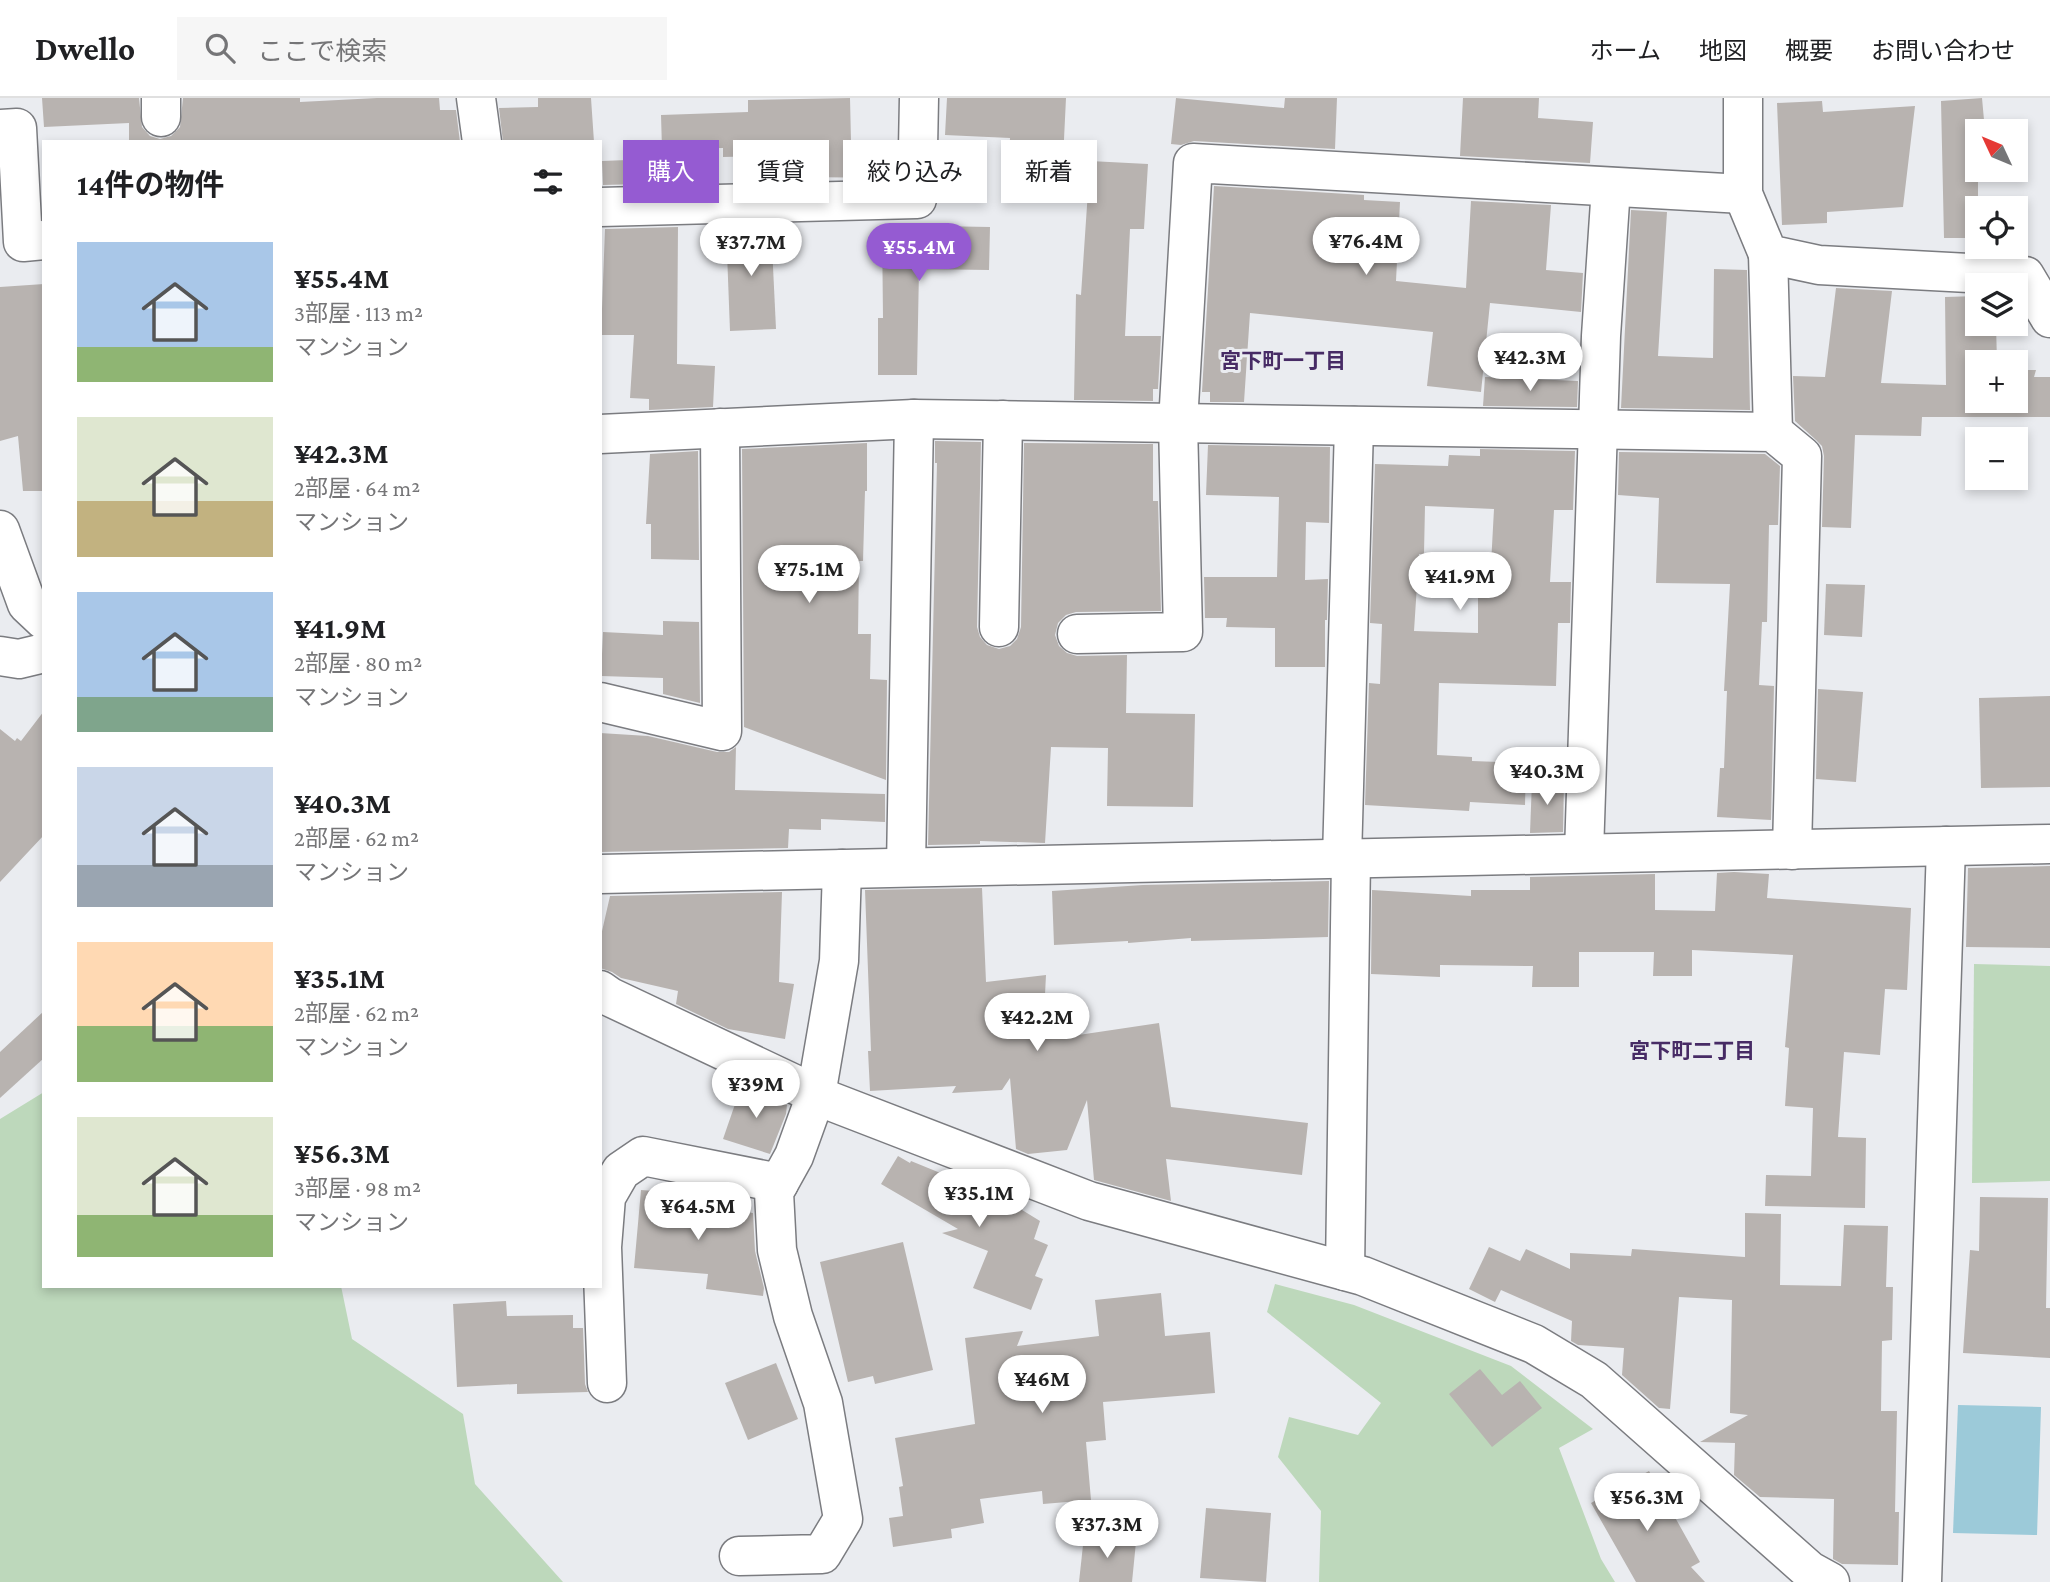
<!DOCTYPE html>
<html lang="ja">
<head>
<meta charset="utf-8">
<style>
  :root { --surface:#fff; --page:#f6f6f6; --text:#202124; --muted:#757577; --line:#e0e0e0; --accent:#955bd2 }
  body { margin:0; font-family:"Crimson Pro","Noto Sans JP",serif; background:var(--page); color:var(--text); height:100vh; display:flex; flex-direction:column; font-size:26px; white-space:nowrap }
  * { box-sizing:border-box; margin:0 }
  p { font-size:23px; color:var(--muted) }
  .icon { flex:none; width:38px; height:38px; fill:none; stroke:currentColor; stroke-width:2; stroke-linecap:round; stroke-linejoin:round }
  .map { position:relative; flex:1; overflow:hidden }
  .sheet { position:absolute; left:42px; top:42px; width:560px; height:1148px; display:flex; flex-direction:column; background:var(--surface); border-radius:0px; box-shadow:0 4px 10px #0003 }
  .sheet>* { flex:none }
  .top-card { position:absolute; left:623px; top:42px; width:665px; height:63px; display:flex; gap:14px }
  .needle { width:46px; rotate:314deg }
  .fabs { position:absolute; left:1965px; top:21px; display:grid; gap:14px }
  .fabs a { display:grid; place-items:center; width:63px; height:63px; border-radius:0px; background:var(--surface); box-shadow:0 4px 10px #0003; font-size:35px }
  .price { position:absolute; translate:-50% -60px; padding:0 16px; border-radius:24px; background:#fff; color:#222; font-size:23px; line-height:46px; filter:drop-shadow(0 2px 4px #0008) }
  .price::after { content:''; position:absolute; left:50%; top:42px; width:21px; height:16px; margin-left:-10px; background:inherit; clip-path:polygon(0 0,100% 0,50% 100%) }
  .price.current { background:var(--accent); color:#fff }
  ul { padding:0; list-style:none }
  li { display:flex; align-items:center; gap:21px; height:175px; padding:0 35px }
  li span { display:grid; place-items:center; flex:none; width:196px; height:140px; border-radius:0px; color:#555 }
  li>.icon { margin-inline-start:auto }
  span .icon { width:84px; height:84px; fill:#fffc; stroke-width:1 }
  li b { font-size:30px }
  h2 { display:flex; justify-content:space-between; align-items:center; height:84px; padding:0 35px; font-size:30px }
  .chip { padding:0 24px; border-radius:0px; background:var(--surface); box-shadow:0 4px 10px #0003; font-size:24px; line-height:63px }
  .chip.current { background:var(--accent); color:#fff }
  header { display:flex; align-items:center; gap:42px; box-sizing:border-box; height:98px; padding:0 35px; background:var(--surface); border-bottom:2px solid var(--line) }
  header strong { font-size:33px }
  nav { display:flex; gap:38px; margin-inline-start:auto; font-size:24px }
  .search { width:490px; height:63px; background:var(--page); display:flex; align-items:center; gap:18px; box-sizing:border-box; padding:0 24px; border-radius:0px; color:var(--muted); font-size:26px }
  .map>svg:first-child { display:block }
</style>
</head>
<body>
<header>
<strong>Dwello</strong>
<div class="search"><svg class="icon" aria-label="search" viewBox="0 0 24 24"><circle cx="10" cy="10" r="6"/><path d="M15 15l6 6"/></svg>ここで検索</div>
<nav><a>ホーム</a><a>地図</a><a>概要</a><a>お問い合わせ</a></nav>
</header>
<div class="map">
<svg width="2050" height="1484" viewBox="0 0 2050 1484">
  <rect width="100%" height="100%" fill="#eaecf0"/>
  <g fill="#bdd8bb">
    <path d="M1974,866L2050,868V1083L1972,1085Z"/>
    <path d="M44,994V1188H341L352,1241L463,1316L475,1386L563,1484H0V1021Z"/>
    <path d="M1275,1186L1354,1207L1511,1268L1593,1331L1559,1350L1601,1461L1615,1484H1319L1321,1413L1278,1359L1289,1319L1358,1337L1381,1305L1267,1214Z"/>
  </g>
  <path fill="#9ccad9" d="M1958,1307L2041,1309L2037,1437L1953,1435Z"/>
  <g fill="#b8b3b0" fill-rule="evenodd">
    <path d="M42,0H139L142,29L150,38L160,41L171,38L180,29L183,0H300V4L377,0H439L440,12H456L460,44H129V25L44,29Z"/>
    <path d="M538,0H591L594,44H503L499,10L538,9Z"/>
    <path d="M850,0L851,43H896V80L801,79L802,57L723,59V50L662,51L661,17L748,14V2Z"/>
    <path d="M947,0H1066L1063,62L1009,59L1010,40L945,37Z"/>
    <path d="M1176,0L1284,10L1285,0H1337L1335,51L1194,43L1181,47L1171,46Z"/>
    <path d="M1463,0H1539L1538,20L1593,24L1590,65L1460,58Z"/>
    <path d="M1982,0L1985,33H1978V140H1944L1941,3Z"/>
    <path d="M1822,3L1823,14L1915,8L1903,109L1827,114V125L1782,127L1777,5Z"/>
    <path d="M678,60V85L603,87L602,63Z"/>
    <path d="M1090,63L1148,66L1144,131H1130L1125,238H1161L1158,291H1153V303L1074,302L1076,196L1081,197Z"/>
    <path d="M1214,88L1364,97V102L1400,104L1396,183L1466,190L1471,103L1551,107L1546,172L1583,175L1581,214L1490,205L1481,294L1427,288L1433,234L1250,215L1244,304H1210V294H1202Z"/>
    <path d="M1631,112L1667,114L1658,258L1713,260L1714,171L1747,172L1750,312L1621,310Z"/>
    <path d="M771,127L776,231L730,233L726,128Z"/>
    <path d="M882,127L990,129L989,172L919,171L917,277H878V220H883Z"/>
    <path d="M678,129L677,266L715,268L713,309L649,312V301L630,300L634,237H601L605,131Z"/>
    <path d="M44,186V393H23L18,338L0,343V189Z"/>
    <path d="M1836,190L1892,193L1881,285L1946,287L1945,199L1978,198V226H1996L1997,264H1978V303H2016V272H2036L2034,279H2050V319H1922L1921,338L1855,337L1851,430L1822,429L1824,358L1822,348L1816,342L1795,323L1793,278L1825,279Z"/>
    <path d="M1485,279L1578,283L1577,309L1483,308Z"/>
    <path d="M935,343L981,344L977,529L980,539L987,547L999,551L1010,548L1017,541L1021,529L1024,345L1153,346V403H1158L1161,513L1076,514L1066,517L1058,525L1055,537L1059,548L1067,555L1077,558L1127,557L1126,615L1195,616L1193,709L1107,708L1108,650L1051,649L1045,745L980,743V746L928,747L937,365H935Z"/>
    <path d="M867,345V393H865L863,463H859L858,536H871L870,581L887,582L886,682L744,629L742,351Z"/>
    <path d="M1208,347L1330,349L1329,425L1306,424L1305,482L1328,481L1327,522H1325V569H1275V530L1226,529L1227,520H1205L1204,479H1277L1279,399L1206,397Z"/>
    <path d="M1480,351L1575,353L1573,412H1554L1550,484H1571L1570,525H1558L1556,588L1439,585L1437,657L1472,659V663L1526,665L1525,707L1470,704L1469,713L1365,707L1369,585L1380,586L1382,526L1370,525L1375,366L1448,368L1449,357L1480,358ZM1425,408L1494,411L1490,485H1478V535L1414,533L1419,456H1424Z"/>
    <path d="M698,353L699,462L651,461V426H646L650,356Z"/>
    <path d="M1619,354L1765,356L1780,368L1778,427H1769L1767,524H1762L1759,587L1774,588L1771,722L1717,719L1720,670H1724L1727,593H1724L1730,486L1656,485L1659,400L1618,397Z"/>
    <path d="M1826,486L1865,487L1862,539L1824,537Z"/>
    <path d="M663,523L699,524L700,605L663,596V580L601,578L603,534L663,537Z"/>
    <path d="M1818,591L1863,594L1856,684L1816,681Z"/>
    <path d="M2050,598V689L1981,690L1979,600Z"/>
    <path d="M44,613V737L0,784V631L15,643L17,640L21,643Z"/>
    <path d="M600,635L648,638L717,654H729L736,649L735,692L885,696V724L821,721V732L789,731L788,750L600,754Z"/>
    <path d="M1532,683H1564L1563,734L1530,735Z"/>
    <path d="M2050,768V850L1966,849L1968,770Z"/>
    <path d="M1734,774L1769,776L1767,800L1911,810L1907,892L1885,891L1880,957L1844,954L1838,1039L1866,1040L1865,1110L1765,1108L1766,1077L1811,1078L1813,1010L1785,1008L1789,950L1785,949L1793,857L1692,852V878H1653L1654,854H1579V889H1532L1533,868L1440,867V879L1371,876L1372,792L1471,798V792H1530V779L1655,776V812L1715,813L1717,775Z"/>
    <path d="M1329,783L1328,839L1191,843V840L1128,845V843L1054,847L1052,793L1143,787Z"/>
    <path d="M982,790L986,884L1046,877L1043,936L1064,935L1065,939L1159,925L1171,1009L1308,1025L1302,1077L1166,1061L1171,1103L1094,1082L1087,1002L1067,1052L1028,1056L1016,1051L1010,980L1002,992L952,995L956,988L870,993L868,953H871L865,792Z"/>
    <path d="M782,794L779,884L794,886L785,941L728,931L676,906L678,893L621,880L612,874L600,870V842L610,798Z"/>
    <path d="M44,913V960L0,1000V954Z"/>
    <path d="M742,986L787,1007L786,1016L770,1056L723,1041Z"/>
    <path d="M898,1058L910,1065L911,1063L1004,1101L1040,1123L1034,1141L1048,1147L1035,1178L1043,1181L1031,1212L973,1190L988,1153L942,1135L958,1131L881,1086Z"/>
    <path d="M641,1092L694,1096L693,1108L753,1115L755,1153L764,1190L763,1198L706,1191L708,1176L634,1170Z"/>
    <path d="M1980,1099L2048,1100L2046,1210H2050V1260L1963,1255L1970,1152L1979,1153Z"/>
    <path d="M1745,1115L1781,1116L1780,1187L1841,1188L1844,1127L1888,1128L1886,1189H1893L1892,1242L1882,1243L1881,1313H1897L1895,1414H1899L1898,1467L1842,1466L1833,1461L1834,1401L1760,1399L1734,1377L1735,1345L1700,1344L1748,1317L1730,1315L1732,1202L1679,1199L1670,1311L1659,1310L1622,1277L1624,1250L1578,1247L1571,1243L1572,1223L1501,1192L1495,1204L1469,1191L1489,1149L1520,1163L1526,1151L1570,1171V1155L1631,1158L1632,1151L1745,1159Z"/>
    <path d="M903,1144L933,1272L875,1286L873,1278L848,1284L820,1164Z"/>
    <path d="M1161,1195L1165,1238L1210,1234L1215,1295L1103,1304L1106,1342L1086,1344L1091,1402L1043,1406L1042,1393L980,1401L984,1425L951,1431L952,1440L893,1449L889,1420L903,1418L899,1389L903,1388L895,1340L975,1326L965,1240L1023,1233L1017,1248L1099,1238L1095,1202Z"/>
    <path d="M506,1203L507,1218L573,1217V1230H583L585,1286L588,1294L517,1296V1286L457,1289L453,1206Z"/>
    <path d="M776,1265L798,1321L748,1342L725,1285Z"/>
    <path d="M1480,1271L1502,1297L1520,1283L1542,1310L1492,1349L1449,1296Z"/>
    <path d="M1649,1373L1700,1464L1691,1469L1705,1484H1636L1591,1405Z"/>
    <path d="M1206,1410L1271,1415L1266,1484L1200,1480Z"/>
    <path d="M1084,1438L1136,1444L1132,1484H1079Z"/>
  </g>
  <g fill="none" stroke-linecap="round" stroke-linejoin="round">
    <defs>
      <g id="minor">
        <path d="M476,0L482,44"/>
        <path d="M1743,0V96L1768,156L1819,167L2025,178L2050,220"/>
        <path d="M161,19V0"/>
        <path d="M0,31L17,30L23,144L44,142"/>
        <path d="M600,109L917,101L919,0"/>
        <path d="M1768,156L1773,334"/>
        <path d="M600,336L914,321L1773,334L1802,358L1792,752"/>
        <path d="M0,432L27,506L44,522"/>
        <path d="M999,529L1003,322"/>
        <path d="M1077,536L1183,534L1178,325L1193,65L1743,96"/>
        <path d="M0,558L19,561L44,555"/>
        <path d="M600,604L722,633L720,330"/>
        <path d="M1584,755L1601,238L1611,89"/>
        <path d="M1342,761L1354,328"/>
        <path d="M906,769L914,321"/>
        <path d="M600,776L2050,746"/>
        <path d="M600,892L610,899L830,1003L1089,1103L1363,1178L1534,1246L1594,1282L1810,1473L1830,1484"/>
        <path d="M1345,1173L1351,760"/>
        <path d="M607,1285L602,1149L606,1099L621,1073L643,1058L779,1085"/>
        <path d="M739,1458L822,1456L843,1421L823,1305L793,1218L777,1152L774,1094L794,1058L816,997L839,863L842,771"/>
        <path d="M1922,1484L1946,748"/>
      </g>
    </defs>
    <use href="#minor" stroke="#7b7c80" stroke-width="41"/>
    <use href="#minor" stroke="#fff" stroke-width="38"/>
  </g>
  <g text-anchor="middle" stroke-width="6" stroke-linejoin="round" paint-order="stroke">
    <g font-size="21" font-weight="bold" fill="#472b65" stroke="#eaecf0">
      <text x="1283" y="270">宮下町一丁目</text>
      <text x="1692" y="960">宮下町二丁目</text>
    </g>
  </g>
</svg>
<div class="fabs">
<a><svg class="needle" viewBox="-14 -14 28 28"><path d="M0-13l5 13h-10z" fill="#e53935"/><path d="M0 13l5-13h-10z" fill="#757577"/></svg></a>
<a><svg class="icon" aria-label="locate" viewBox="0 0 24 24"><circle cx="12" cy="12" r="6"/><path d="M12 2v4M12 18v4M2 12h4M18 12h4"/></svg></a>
<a><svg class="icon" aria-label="layers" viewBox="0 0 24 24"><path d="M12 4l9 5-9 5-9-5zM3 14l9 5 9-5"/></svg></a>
<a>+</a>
<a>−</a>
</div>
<b class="price" style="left:1366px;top:179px">¥76.4M</b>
<b class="price" style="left:751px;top:180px">¥37.7M</b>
<b class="price current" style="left:919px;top:185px">¥55.4M</b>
<b class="price" style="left:1530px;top:295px">¥42.3M</b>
<b class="price" style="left:809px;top:507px">¥75.1M</b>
<b class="price" style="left:1460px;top:514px">¥41.9M</b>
<b class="price" style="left:1547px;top:709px">¥40.3M</b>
<b class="price" style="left:1037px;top:955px">¥42.2M</b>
<b class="price" style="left:756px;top:1022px">¥39M</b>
<b class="price" style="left:979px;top:1131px">¥35.1M</b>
<b class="price" style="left:698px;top:1144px">¥64.5M</b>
<b class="price" style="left:1042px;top:1317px">¥46M</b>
<b class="price" style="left:1647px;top:1435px">¥56.3M</b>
<b class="price" style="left:1107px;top:1462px">¥37.3M</b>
<div class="top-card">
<a class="chip current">購入</a>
<a class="chip">賃貸</a>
<a class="chip">絞り込み</a>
<a class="chip">新着</a>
</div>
<section class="sheet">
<h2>14件の物件<svg class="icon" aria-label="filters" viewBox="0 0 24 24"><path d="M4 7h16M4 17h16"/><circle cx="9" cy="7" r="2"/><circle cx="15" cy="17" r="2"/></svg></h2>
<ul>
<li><span style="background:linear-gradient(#a9c7e8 75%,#8fb573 0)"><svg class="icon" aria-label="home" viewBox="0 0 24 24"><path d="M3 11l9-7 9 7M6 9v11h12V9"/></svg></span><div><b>¥55.4M</b><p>3部屋 · 113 m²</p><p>マンション</p></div></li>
<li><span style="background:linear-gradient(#dfe7d0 60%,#c2b280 0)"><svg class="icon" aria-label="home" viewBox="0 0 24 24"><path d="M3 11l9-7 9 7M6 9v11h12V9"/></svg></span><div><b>¥42.3M</b><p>2部屋 · 64 m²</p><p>マンション</p></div></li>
<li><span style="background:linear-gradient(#a9c7e8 75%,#7fa58c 0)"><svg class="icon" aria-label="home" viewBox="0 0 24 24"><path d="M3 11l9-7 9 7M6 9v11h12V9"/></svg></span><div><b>¥41.9M</b><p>2部屋 · 80 m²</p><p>マンション</p></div></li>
<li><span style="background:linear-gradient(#c9d6e8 70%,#9aa5b1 0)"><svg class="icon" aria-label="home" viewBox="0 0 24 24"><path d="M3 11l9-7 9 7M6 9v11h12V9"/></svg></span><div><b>¥40.3M</b><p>2部屋 · 62 m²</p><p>マンション</p></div></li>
<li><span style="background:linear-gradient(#ffd9b3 60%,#8fb573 0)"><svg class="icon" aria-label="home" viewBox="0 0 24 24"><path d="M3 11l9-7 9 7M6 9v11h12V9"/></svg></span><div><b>¥35.1M</b><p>2部屋 · 62 m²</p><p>マンション</p></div></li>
<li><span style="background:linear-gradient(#dfe7d0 70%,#8fb573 0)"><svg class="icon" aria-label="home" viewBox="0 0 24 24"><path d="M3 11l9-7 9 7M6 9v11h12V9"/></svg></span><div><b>¥56.3M</b><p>3部屋 · 98 m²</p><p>マンション</p></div></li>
</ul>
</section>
</div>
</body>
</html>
